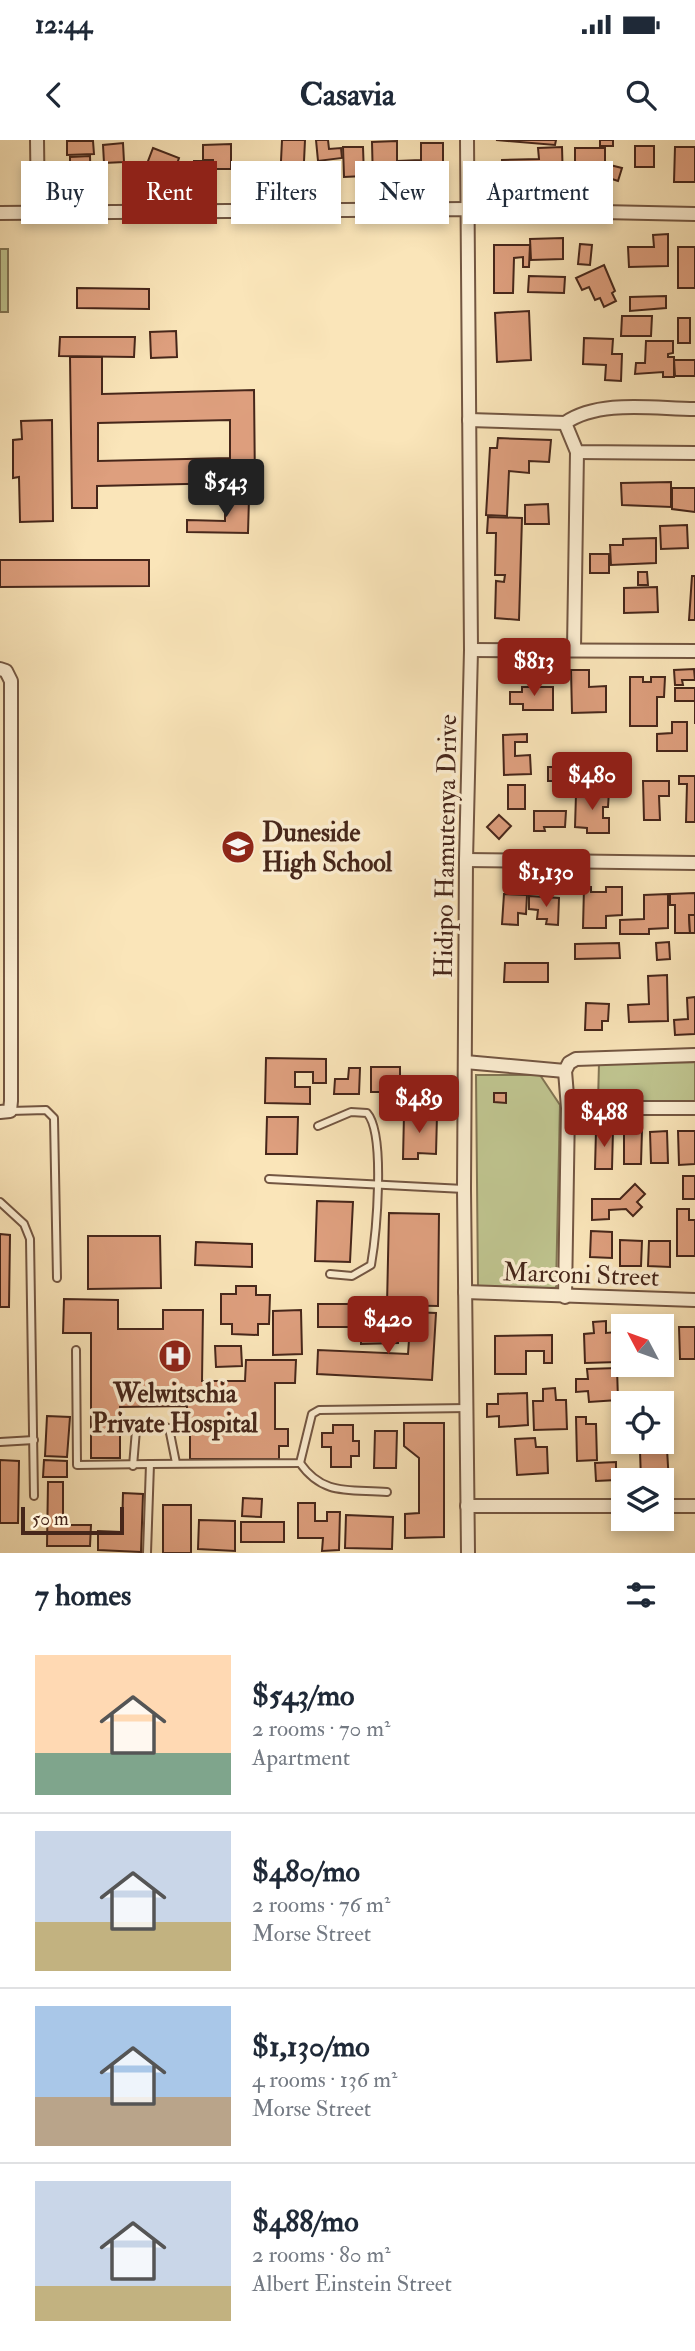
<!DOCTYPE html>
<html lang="en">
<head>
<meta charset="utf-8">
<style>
  :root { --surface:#fff; --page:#f6f6f7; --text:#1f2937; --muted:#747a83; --line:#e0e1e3; --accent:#8f2418 }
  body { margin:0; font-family:"IM FELL Double Pica",serif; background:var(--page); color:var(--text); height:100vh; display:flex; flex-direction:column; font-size:26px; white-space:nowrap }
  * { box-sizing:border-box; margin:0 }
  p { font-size:23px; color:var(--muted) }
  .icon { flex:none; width:38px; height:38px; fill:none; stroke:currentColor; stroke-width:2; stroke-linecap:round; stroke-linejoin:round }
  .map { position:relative; height:1413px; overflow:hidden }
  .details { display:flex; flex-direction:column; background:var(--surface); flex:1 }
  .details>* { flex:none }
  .top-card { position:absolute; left:21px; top:21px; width:654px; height:63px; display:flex; gap:14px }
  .needle { width:46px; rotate:311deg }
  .controls { position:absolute; left:611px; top:1174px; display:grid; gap:14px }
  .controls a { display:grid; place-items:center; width:63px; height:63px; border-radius:0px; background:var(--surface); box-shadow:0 4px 10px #0003; font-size:35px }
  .scale { position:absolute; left:21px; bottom:18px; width:103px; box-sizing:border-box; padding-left:7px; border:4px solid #46261a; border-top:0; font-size:19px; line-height:24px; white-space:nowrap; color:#46261a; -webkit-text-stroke:5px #fceed2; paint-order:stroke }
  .price { position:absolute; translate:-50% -60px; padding:0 16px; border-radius:7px; background:var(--accent); color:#fff; font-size:23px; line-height:46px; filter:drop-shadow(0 2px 4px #0008) }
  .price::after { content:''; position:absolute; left:50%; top:42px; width:21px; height:16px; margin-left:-10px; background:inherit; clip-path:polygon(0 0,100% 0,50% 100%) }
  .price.active { background:#222; color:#fff }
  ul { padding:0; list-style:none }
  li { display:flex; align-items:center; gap:21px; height:175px; padding:0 35px }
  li+li { border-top:2px solid var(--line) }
  li span { display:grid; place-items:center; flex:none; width:196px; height:140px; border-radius:0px; color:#555 }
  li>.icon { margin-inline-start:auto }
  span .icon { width:84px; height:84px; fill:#fffc; stroke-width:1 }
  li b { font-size:30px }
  h2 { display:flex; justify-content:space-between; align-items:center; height:84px; padding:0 35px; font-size:30px }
  .pill { padding:0 24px; border-radius:0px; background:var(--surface); box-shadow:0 4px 10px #0003; font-size:24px; line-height:63px }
  .pill.active { background:var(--accent); color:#fff }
  .status { display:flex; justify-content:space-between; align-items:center; height:49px; padding:0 35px; background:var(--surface); direction:ltr }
  .status svg { height:19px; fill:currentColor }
  header { display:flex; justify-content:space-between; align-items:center; height:91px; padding:0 35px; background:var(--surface); font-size:32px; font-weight:700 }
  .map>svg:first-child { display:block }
</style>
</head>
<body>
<div class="status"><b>12:44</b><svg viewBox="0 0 49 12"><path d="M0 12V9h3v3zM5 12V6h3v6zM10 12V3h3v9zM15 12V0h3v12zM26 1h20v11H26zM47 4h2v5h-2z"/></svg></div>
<header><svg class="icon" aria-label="back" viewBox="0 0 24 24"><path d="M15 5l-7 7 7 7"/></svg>Casavia<svg class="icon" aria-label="search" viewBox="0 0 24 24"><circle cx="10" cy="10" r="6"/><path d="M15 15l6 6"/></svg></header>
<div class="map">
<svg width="695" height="1413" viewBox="0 0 695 1413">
  <rect width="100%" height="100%" fill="#fae5b9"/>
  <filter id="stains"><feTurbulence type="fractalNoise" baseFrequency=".00286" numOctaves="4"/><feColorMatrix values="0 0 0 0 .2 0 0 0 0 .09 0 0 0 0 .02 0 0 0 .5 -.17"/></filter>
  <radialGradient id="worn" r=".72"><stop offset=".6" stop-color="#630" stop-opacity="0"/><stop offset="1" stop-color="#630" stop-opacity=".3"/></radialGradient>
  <g fill="#bfc48f" stroke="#827554" stroke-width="2">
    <rect x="0" y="109" width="8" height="63"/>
    <path d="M695,922V961L598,962L599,923Z"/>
    <path d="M476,935H540L560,965L556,1148L478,1147Z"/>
  </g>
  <g fill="#de9f7e" stroke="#46261a" stroke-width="2" fill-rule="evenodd">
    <path d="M282,0H305L303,43L280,42Z"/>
    <path d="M316,0H328L329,9L341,8L342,18L318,21Z"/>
    <path d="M496,0H556L555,5Z"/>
    <rect x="600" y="0" width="13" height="6"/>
    <path d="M67,1H93L94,14L67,15Z"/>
    <path d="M397,1V21L421,20V3H443V23H437L438,37H412L413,42L373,43L372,2Z"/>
    <path d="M123,3L124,22L104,23L103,5Z"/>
    <path d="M231,4V29H213V20H203V5Z"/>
    <rect x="635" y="6" width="19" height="21"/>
    <path d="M343,7H363L364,36L344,37Z"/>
    <path d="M562,7L563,42L502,43V20L539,19L538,8Z"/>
    <path d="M675,7H695V42H674Z"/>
    <path d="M153,8L179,18L170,44L159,40L161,35L145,29Z"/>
    <rect x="575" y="8" width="30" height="19"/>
    <path d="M90,16L91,50L63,51L54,43V29L70,28V17Z"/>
    <rect x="194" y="21" width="11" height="11"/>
    <path d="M610,25L622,28L618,41L606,37Z"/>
    <path d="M668,94V126L629,127L628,107H654L653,95Z"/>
    <path d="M563,98V119L531,120L530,99Z"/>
    <path d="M580,104L592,105L590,125L578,124Z"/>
    <path d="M494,105H530L529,127H523V117L514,118L513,153H494Z"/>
    <rect x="678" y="107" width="17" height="41"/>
    <path d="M604,125L615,151L612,153L616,161L604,167L600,158L595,160L589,147L582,150L576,138Z"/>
    <path d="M529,136L565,137L564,153L528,152Z"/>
    <path d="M77,148L149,149V169L77,168Z"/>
    <path d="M666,156V168L630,171V157Z"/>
    <path d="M529,171L531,220L497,222L495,173Z"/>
    <path d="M622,176H652L651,196H621Z"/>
    <rect x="678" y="178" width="12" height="25"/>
    <path d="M176,191L177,217L151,218L150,192Z"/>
    <path d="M60,197H135L134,217L59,216Z"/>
    <path d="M584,198L613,199L612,214H622L621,241L605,240L606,225L583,224Z"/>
    <path d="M646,201H673V213L668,214V217H674V237H663V232L635,234L636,223H645Z"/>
    <path d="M70,217H102V254L254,250L255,347L231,348V343L97,346V368H72ZM230,280V318L98,321V283Z"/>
    <path d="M674,220H695V236H675Z"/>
    <path d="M52,280L53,381L20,382L19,337L13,338V300L22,299L21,281Z"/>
    <path d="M498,298L551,300L549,322L529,321V333L509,331L507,376L486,375L490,308H497Z"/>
    <path d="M671,342V367L622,365L621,343Z"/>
    <path d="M672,348H695V372L672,369Z"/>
    <path d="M225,357L249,358L248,393L187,392V380L225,381Z"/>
    <path d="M548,364L549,384H525V365Z"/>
    <path d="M488,377L522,378L519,480L495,478L496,441L504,442L505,435H495L496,393H487Z"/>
    <path d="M687,385L688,408L661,409L660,386Z"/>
    <path d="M656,398V423L611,425L610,405H623V399Z"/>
    <rect x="590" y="414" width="19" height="19"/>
    <path d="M0,420H149V446L0,447Z"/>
    <path d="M638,432H647L648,445H638Z"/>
    <path d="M692,436H695V480H689Z"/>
    <path d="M657,447L658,472L624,473V448Z"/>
    <path d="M694,529L695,540H682L683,545H675L674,530Z"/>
    <path d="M571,530H589V547L606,546V572L572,573Z"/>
    <path d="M630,537H643V542H651V537H665L664,557H657V586H630Z"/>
    <path d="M522,547H553V570H523V564H510V552H522Z"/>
    <path d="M675,548H695V584V561H675Z"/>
    <path d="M672,582H687V611H657V594L672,593Z"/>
    <path d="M527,594V602H515V616L530,615L531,634L504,635L503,595Z"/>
    <rect x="548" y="627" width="23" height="14"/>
    <path d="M679,636H695V682H686L687,644H679Z"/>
    <path d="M643,641H669V656H659L660,680H644Z"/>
    <rect x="508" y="645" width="17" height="24"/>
    <path d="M595,650L609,651L608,667H603V678H609V693H587V688L575,687L576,654L595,655Z"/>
    <path d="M534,671H566L565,687H544L545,691H534Z"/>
    <path d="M499,675L511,686L499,699L487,687Z"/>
    <path d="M584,747H591V752H606V747H622V775L606,776V788H583Z"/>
    <path d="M695,753V775H689L690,793H675V765H670V754Z"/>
    <path d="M504,754L527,755L526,774L518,773V785L502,784Z"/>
    <path d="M668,754V788L649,789V794H620V780L644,779V755Z"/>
    <path d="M529,756L559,758L558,785L546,784L547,779H537L538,770L529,769Z"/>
    <path d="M689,775H695V793H690Z"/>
    <path d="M669,802L670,819L657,820L656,803Z"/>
    <path d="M619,803L620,818L575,819V804Z"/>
    <path d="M505,823H548V842H504Z"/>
    <path d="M667,835L668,881L629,882L628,865L649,864L648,836Z"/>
    <path d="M695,857V894L675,895L674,880L688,879L687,858Z"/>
    <path d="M586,863L609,864L608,881H602V890H585Z"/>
    <path d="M266,918L326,919V943H313V932H295V947H310V964L265,963Z"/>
    <rect x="371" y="927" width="29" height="25"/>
    <path d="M349,928H360L359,954H334L335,939H348Z"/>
    <path d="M494,953H506V963L494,962Z"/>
    <path d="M404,974L437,975L436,1014L418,1013V1019H403Z"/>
    <path d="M267,977H298L297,1014H266Z"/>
    <path d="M596,990H613L612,1029H595Z"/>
    <path d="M624,990H642L641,1024H624Z"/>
    <path d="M667,991L668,1023H651L650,992Z"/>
    <path d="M678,991H695V1024L679,1025Z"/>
    <rect x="683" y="1036" width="12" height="23"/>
    <path d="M635,1044L645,1054L637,1062L642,1067L633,1076L626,1069L609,1070V1079L592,1080V1059H620Z"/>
    <path d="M317,1061L353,1062L350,1122L315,1121Z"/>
    <path d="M677,1069H689V1080H695V1116H677Z"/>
    <path d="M389,1073L439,1074L438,1166L387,1165Z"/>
    <path d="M591,1091L612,1092V1118L590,1117Z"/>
    <path d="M0,1094L10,1095L9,1167H0Z"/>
    <path d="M88,1096H160L161,1148L88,1149Z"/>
    <path d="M620,1100L642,1101L641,1126H620Z"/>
    <path d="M649,1101H670V1127L648,1126Z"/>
    <path d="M196,1102L252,1104V1127L195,1125Z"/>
    <path d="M236,1146H256V1155H270L269,1184H258V1195L232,1194V1184H221V1154H236Z"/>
    <path d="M64,1159L118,1160V1189H163V1170H203L202,1241H245L246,1220H296L295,1243H275V1289H288V1306H279V1319H190V1294H175V1271H187V1266L120,1267V1318H91V1193H63Z"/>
    <rect x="318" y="1164" width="33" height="23"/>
    <path d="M301,1170L302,1214L273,1215V1171Z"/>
    <path d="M411,1172L436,1173L432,1240L317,1234L318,1210L408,1214Z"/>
    <path d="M361,1178H398V1203L361,1204Z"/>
    <path d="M606,1181V1193L616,1192L618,1222L585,1223L584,1194L594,1193L593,1182Z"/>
    <path d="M679,1187H695V1219H680Z"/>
    <path d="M552,1195V1223H544V1211H526V1234H495V1196Z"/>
    <path d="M215,1206H241L242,1226L216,1227Z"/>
    <path d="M617,1228L618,1260L589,1262L588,1251L576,1252V1239H588L587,1229Z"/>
    <path d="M555,1248L556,1260H566L567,1289L534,1290L533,1261H543V1249Z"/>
    <path d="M527,1253L528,1285L499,1287V1276L487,1277V1264H498V1254Z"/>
    <path d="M662,1271H667L668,1299H662Z"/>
    <path d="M47,1276L70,1277L67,1317L45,1316Z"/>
    <path d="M576,1277H586V1284H596L597,1320L577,1321Z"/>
    <path d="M404,1283H444V1397L405,1398V1374L419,1373V1318L404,1306Z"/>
    <path d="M333,1285H353V1301H359V1316H351V1327H331V1307H322V1293H333Z"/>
    <path d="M375,1291H397L396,1328H374Z"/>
    <path d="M535,1298L536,1307H547L548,1333L517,1335L515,1299Z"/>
    <path d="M667,1309L669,1343L641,1340L640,1311Z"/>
    <path d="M0,1320L19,1321L18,1383H0Z"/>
    <path d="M44,1320L67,1321V1337H43Z"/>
    <path d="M616,1322V1340L596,1341L595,1323Z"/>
    <path d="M48,1342H63V1385H91L90,1406H47Z"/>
    <path d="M123,1353L143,1354L141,1412L98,1410V1391L122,1392Z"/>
    <path d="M243,1358L262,1359L261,1377L242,1376Z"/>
    <path d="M298,1363H315V1381H327V1372H340L339,1410L322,1411L323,1398H298Z"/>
    <rect x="163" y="1365" width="28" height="48"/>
    <path d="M346,1375L393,1377L392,1409L345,1408Z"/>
    <path d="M199,1380L235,1381V1411L198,1409Z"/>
    <rect x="241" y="1382" width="43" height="20"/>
  </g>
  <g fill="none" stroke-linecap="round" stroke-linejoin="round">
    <defs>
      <g id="service">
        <path d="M10,971L46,970L54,978L57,1138"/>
        <path d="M318,986L351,972L367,973C386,994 376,1096 371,1125L352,1136L330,1134"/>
        <path d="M269,1039L464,1049"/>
        <path d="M0,1062L24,1084L30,1099L34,1356"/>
        <path d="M76,1210L77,1325L150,1324"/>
        <path d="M0,1302L34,1300"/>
        <path d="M300,1323C323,1356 349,1349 387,1352"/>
        <path d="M133,1326L136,1290L140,1283L169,1288L176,1323"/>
        <path d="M147,1413L150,1324L300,1323L312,1274L319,1270L468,1268"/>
      </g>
      <g id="minor">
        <path d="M37,0L38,73"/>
        <path d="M467,0L471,510L466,720L464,1049L468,1413"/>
        <path d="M0,73L466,69L695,74"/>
        <path d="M469,280L565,283C600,259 655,269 695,269"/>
        <path d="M565,283L577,312L695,313"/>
        <path d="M574,509L577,312"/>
        <path d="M471,510L695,511"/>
        <path d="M0,529L6,531L11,541V961L10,971L0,972"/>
        <path d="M466,720L695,723"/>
        <path d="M465,922L565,931"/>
        <path d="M568,968H695"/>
        <path d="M465,1152L695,1160"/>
        <path d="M565,1157L568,968L565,931L569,923L576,919L695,915"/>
        <path d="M467,1366H623"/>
        <path d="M662,1366H695"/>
      </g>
    </defs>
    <use href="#service" stroke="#735642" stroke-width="10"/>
    <use href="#minor" stroke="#735642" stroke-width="16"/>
    <use href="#service" stroke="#fceed2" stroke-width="6"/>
    <use href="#minor" stroke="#fceed2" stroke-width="12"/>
  </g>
  <defs>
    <symbol id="school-disc" viewBox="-11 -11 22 22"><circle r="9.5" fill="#8f2418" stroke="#fceed2"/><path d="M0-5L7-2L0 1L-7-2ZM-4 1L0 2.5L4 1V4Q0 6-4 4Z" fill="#fff"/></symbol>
    <symbol id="hospital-disc" viewBox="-11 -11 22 22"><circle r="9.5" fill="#8f2418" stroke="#fceed2"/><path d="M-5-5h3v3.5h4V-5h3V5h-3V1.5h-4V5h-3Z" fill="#fff"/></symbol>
  </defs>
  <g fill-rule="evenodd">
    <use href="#school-disc" x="219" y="688" width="38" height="38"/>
    <use href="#hospital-disc" x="156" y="1197" width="38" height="38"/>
  </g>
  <g text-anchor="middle" stroke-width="7" stroke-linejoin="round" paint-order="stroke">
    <g font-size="26" font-weight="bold" fill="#46261a" stroke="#fceed2" text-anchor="start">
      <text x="262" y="701">Duneside<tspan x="262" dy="30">High School</tspan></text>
      <text x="175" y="1262" text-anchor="middle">Welwitschia<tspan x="175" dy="30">Private Hospital</tspan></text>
    </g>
    <g font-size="26" fill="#46261a" stroke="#fceed2">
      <text transform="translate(445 706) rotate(-89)" y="9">Hidipo Hamutenya Drive</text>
      <text transform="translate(581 1134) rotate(2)" y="9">Marconi Street</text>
    </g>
  </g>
  <rect width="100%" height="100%" filter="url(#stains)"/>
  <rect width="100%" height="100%" fill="url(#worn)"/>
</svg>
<div class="controls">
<a><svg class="needle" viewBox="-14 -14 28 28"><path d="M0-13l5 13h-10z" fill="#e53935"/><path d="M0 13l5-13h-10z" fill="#747a83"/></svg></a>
<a><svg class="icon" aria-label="locate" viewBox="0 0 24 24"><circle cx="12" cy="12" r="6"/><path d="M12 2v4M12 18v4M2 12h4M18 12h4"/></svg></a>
<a><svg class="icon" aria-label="layers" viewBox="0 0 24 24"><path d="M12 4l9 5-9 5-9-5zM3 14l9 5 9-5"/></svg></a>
</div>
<div class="scale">50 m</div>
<b class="price active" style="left:226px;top:379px">$543</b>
<b class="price" style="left:534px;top:558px">$813</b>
<b class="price" style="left:592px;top:672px">$480</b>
<b class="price" style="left:546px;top:769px">$1,130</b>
<b class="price" style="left:419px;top:995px">$489</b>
<b class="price" style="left:604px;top:1009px">$488</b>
<b class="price" style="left:388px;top:1216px">$420</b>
<div class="top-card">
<a class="pill">Buy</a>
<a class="pill active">Rent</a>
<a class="pill">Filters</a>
<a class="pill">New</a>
<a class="pill">Apartment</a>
</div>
</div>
<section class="details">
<h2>7 homes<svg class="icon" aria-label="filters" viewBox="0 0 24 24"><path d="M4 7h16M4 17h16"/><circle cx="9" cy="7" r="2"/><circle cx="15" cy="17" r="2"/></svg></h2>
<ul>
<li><span style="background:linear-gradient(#ffd9b3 70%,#7fa58c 0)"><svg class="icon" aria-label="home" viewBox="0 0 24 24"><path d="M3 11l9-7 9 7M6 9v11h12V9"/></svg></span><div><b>$543/mo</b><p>2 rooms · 70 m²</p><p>Apartment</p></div></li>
<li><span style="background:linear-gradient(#c9d6e8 65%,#c2b280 0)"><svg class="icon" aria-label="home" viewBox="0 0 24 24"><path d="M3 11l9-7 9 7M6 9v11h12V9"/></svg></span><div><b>$480/mo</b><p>2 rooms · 76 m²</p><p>Morse Street</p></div></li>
<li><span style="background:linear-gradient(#a9c7e8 65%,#b9a48a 0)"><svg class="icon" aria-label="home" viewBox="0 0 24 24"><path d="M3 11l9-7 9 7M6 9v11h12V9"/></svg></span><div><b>$1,130/mo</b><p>4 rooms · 136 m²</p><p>Morse Street</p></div></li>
<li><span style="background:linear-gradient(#c9d6e8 75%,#c2b280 0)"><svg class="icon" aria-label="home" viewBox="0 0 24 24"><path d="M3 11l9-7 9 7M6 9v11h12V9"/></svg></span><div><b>$488/mo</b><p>2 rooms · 80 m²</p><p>Albert Einstein Street</p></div></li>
</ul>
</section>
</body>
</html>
